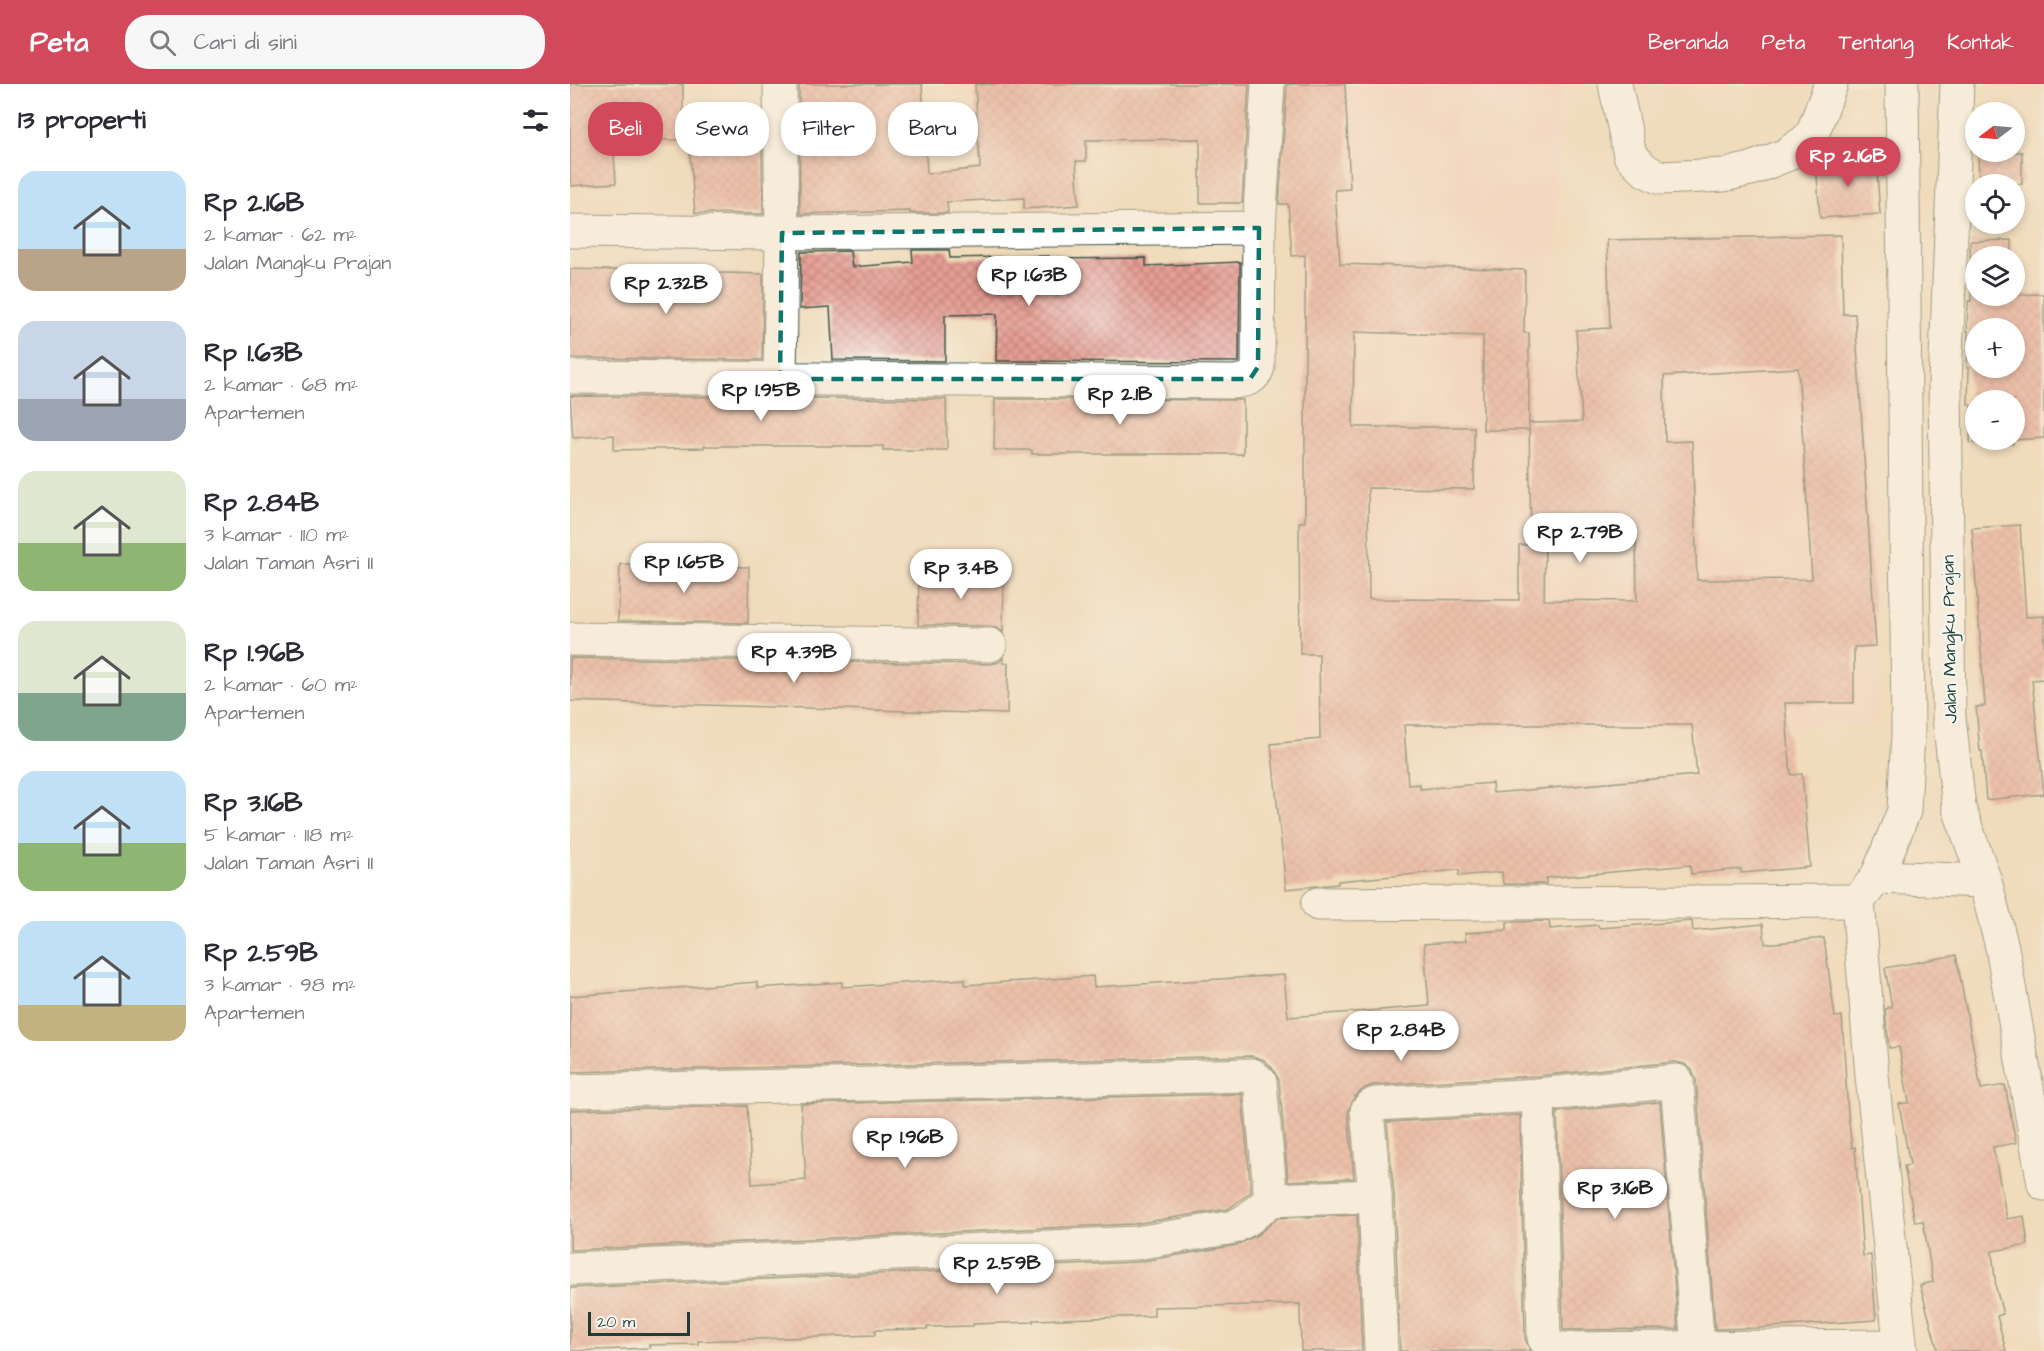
<!DOCTYPE html>
<html lang="id">
<head>
<meta charset="utf-8">
<style>
  :root { --surface:#fff; --page:#f7f7f7; --text:#2b2b33; --muted:#7c7c81; --accent:#d1495b }
  body { margin:0; font-family:"Architects Daughter",sans-serif; background:var(--page); color:var(--text); height:100vh; display:flex; flex-direction:column; font-size:22px; white-space:nowrap }
  * { box-sizing:border-box; margin:0 }
  p { font-size:20px; color:var(--muted) }
  .icon { flex:none; width:33px; height:33px; fill:none; stroke:currentColor; stroke-width:2; stroke-linecap:round; stroke-linejoin:round }
  .map { position:relative; flex:1; overflow:hidden }
  .side { display:flex; flex-direction:column; background:var(--surface); width:570px }
  .side>* { flex:none }
  .top-card { position:absolute; left:18px; top:18px; width:570px; height:54px; display:flex; gap:12px }
  .needle { width:39px; rotate:254deg }
  .buttons { position:absolute; left:1395px; top:18px; display:grid; gap:12px }
  .buttons a { display:grid; place-items:center; width:60px; height:60px; border-radius:50%; background:var(--surface); box-shadow:0 3px 9px #0003; font-size:30px }
  .scale { position:absolute; left:18px; bottom:15px; width:102px; box-sizing:border-box; padding-left:6px; border:3px solid #1f3d34; border-top:0; font-size:16px; line-height:21px; white-space:nowrap; color:#1f3d34; -webkit-text-stroke:4px #f6f6f2; paint-order:stroke }
  .price { position:absolute; translate:-50% -51px; padding:0 14px; border-radius:21px; background:#fff; color:#222; font-size:20px; line-height:39px; filter:drop-shadow(0 2px 3px #0008) }
  .price::after { content:''; position:absolute; left:50%; top:36px; width:18px; height:14px; margin-left:-9px; background:inherit; clip-path:polygon(0 0,100% 0,50% 100%) }
  .price.active { background:var(--accent); color:#fff }
  ul { padding:0; list-style:none }
  li { display:flex; align-items:center; gap:18px; height:150px; padding:0 18px }
  li span { display:grid; place-items:center; flex:none; width:168px; height:120px; border-radius:18px; color:#555 }
  li>.icon { margin-inline-start:auto }
  span .icon { width:72px; height:72px; fill:#fffc; stroke-width:1 }
  li b { font-size:26px }
  h2 { display:flex; justify-content:space-between; align-items:center; height:72px; padding:0 18px; font-size:26px }
  .pill { padding:0 21px; border-radius:24px; background:var(--surface); box-shadow:0 3px 9px #0003; font-size:21px; line-height:54px }
  .pill.active { background:var(--accent); color:#fff }
  header { display:flex; align-items:center; gap:36px; box-sizing:border-box; height:84px; padding:0 30px; background:var(--accent); color:#fff }
  header strong { font-size:28px }
  nav { display:flex; gap:33px; margin-inline-start:auto; font-size:21px }
  .search { width:420px; height:54px; background:var(--page); display:flex; align-items:center; gap:15px; box-sizing:border-box; padding:0 21px; border-radius:24px; color:var(--muted); font-size:22px }
  main { display:flex; flex:1; min-height:0 }
  .map>svg:first-child { display:block }
</style>
</head>
<body>
<header>
<strong>Peta</strong>
<div class="search"><svg class="icon" aria-label="search" viewBox="0 0 24 24"><circle cx="10" cy="10" r="6"/><path d="M15 15l6 6"/></svg>Cari di sini</div>
<nav><a>Beranda</a><a>Peta</a><a>Tentang</a><a>Kontak</a></nav>
</header>
<main>
<section class="side">
<h2>13 properti<svg class="icon" aria-label="filters" viewBox="0 0 24 24"><path d="M4 7h16M4 17h16"/><circle cx="9" cy="7" r="2"/><circle cx="15" cy="17" r="2"/></svg></h2>
<ul>
<li><span style="background:linear-gradient(#bfe0f5 65%,#b9a48a 0)"><svg class="icon" aria-label="home" viewBox="0 0 24 24"><path d="M3 11l9-7 9 7M6 9v11h12V9"/></svg></span><div><b>Rp 2.16B</b><p>2 kamar · 62 m²</p><p>Jalan Mangku Prajan</p></div></li>
<li><span style="background:linear-gradient(#c9d6e8 65%,#9aa5b1 0)"><svg class="icon" aria-label="home" viewBox="0 0 24 24"><path d="M3 11l9-7 9 7M6 9v11h12V9"/></svg></span><div><b>Rp 1.63B</b><p>2 kamar · 68 m²</p><p>Apartemen</p></div></li>
<li><span style="background:linear-gradient(#dfe7d0 60%,#8fb573 0)"><svg class="icon" aria-label="home" viewBox="0 0 24 24"><path d="M3 11l9-7 9 7M6 9v11h12V9"/></svg></span><div><b>Rp 2.84B</b><p>3 kamar · 110 m²</p><p>Jalan Taman Asri II</p></div></li>
<li><span style="background:linear-gradient(#dfe7d0 60%,#7fa58c 0)"><svg class="icon" aria-label="home" viewBox="0 0 24 24"><path d="M3 11l9-7 9 7M6 9v11h12V9"/></svg></span><div><b>Rp 1.96B</b><p>2 kamar · 60 m²</p><p>Apartemen</p></div></li>
<li><span style="background:linear-gradient(#bfe0f5 60%,#8fb573 0)"><svg class="icon" aria-label="home" viewBox="0 0 24 24"><path d="M3 11l9-7 9 7M6 9v11h12V9"/></svg></span><div><b>Rp 3.16B</b><p>5 kamar · 118 m²</p><p>Jalan Taman Asri II</p></div></li>
<li><span style="background:linear-gradient(#bfe0f5 70%,#c2b280 0)"><svg class="icon" aria-label="home" viewBox="0 0 24 24"><path d="M3 11l9-7 9 7M6 9v11h12V9"/></svg></span><div><b>Rp 2.59B</b><p>3 kamar · 98 m²</p><p>Apartemen</p></div></li>
</ul>
</section>
<div class="map">
<svg width="1474" height="1267" viewBox="0 0 1474 1267">
  <defs>
    <pattern id="building-cross-hatch" width="8" height="8" patternUnits="userSpaceOnUse" patternTransform="scale(1.5)"><rect width="8" height="8" fill="#e79f94"/><path d="M0 0l8 8M0 8l8-8" fill="none" stroke="#bb837a"/></pattern>
  </defs>
  <rect width="100%" height="100%" fill="#f6f6f2"/>
  <filter id="ink" filterUnits="userSpaceOnUse"><feTurbulence type="fractalNoise" baseFrequency=".0167" numOctaves="2"/><feDisplacementMap in="SourceGraphic" scale="12" xChannelSelector="R" yChannelSelector="G"/><feConvolveMatrix kernelMatrix="1 2 1 2 8 2 1 2 1" color-interpolation-filters="sRGB"/></filter>
  <filter id="wash" filterUnits="userSpaceOnUse"><feTurbulence type="fractalNoise" baseFrequency=".008" numOctaves="4" result="noise"/><feDisplacementMap in="SourceGraphic" scale="24" xChannelSelector="R" yChannelSelector="G"/><feGaussianBlur stdDeviation="1.35" result="paint"/><feColorMatrix in="noise" values="0 0 0 0 0 0 0 0 0 0 0 0 0 0 0 0 0 1.4 0 .05"/><feComposite in="paint" operator="in"/></filter>
  <g filter="url(#wash)">
    <rect width="100%" height="100%" fill="#f0dbba"/>
    <path fill="#f6d1c5" d="M723,0H993L985,235L1303,231L1308,641L728,654Z"/>
    <g id="blocks">
      <g fill="url(#building-cross-hatch)" fill-rule="evenodd">
        <path d="M0,0H113V56H43L46,99L0,102Z"/>
        <path d="M229,0H352L357,90L410,84L405,0H679L672,119H630V55L516,56V77H506L509,121L454,125V114L377,118L378,129H340V127L230,130Z"/>
        <path d="M717,0H775L780,105L765,106L770,180L955,186L954,249H959V346H913V252L784,248L783,343H904V405L798,404L799,515L949,516V461H975L974,516L1067,517L1066,456L961,459L959,339L1012,338L1006,246L1040,244L1037,156L1271,151L1273,230H1285L1306,562L1284,563V619H1215L1221,691L1232,690L1240,783L1171,789V785L1121,790L1120,781L976,794V800H933L932,788L889,792V786L768,797V800L716,805L701,660L750,655L749,570H730L729,438H735V171L722,172L718,120H709ZM1228,284L1242,495L1127,496L1122,357L1095,358L1094,292ZM834,641H1122L1127,691L923,709L922,699L850,705V700L838,701Z"/>
        <path d="M117,36L146,37V69L192,65L193,130L125,129Z"/>
        <path d="M1408,68H1452V100H1409Z"/>
        <path d="M1306,74L1310,130L1250,134L1246,78Z"/>
        <path d="M1442,156V172H1406V212L1474,210V354L1443,356V360L1400,359L1401,321L1398,320L1399,284H1397L1398,247H1397L1398,217H1401L1400,157ZM1406,244H1444V284H1406ZM1406,316H1444V356H1406Z"/>
        <path d="M342,166H379L380,174L479,172V175L576,174V182L670,178L669,278L426,277L427,230L375,231V277L263,276L260,223L230,225L231,168L280,167L282,183L343,178Z"/>
        <path d="M0,185L193,190L192,276L0,274Z"/>
        <path d="M0,312L376,315L377,366H313V362H134V364L44,366V351L3,354Z"/>
        <path d="M425,315L673,316V370H462V366H424Z"/>
        <path d="M1450,441L1456,533L1474,532V595L1462,596L1474,710L1416,716L1412,667H1410L1406,623L1415,622L1402,444Z"/>
        <path d="M50,480L179,483L178,539L48,537Z"/>
        <path d="M349,489L434,491L433,549L429,545L420,542L348,541Z"/>
        <path d="M0,574L420,580L429,578L433,574V579H438L437,630L0,617Z"/>
        <path d="M979,837L980,845L1028,841L1029,844L1122,837L1123,847L1193,840L1195,860L1254,854L1265,933L1272,932L1278,1030L1282,1064L1285,1063L1293,1172L1301,1171L1306,1236L1188,1244L1145,1245L1126,996L1122,986L1114,980L1105,978L967,992L803,1001L795,1004L785,1012L778,1028L784,1094L718,1097L709,996L702,984L694,976L682,972L0,988V912L187,898L188,904L272,898V903L395,895V901L523,892L524,903L714,891L718,933L797,927L859,922L854,860L896,857L895,849L937,846V838Z"/>
        <path d="M1386,871L1411,1005L1435,1001L1446,1059L1423,1063L1437,1135L1454,1132L1458,1161L1422,1167L1426,1204L1433,1230L1427,1232L1436,1267H1368L1350,1201L1363,1198L1353,1137L1345,1138L1334,1082L1340,1081L1329,1020L1339,1019L1329,963L1319,964L1315,925L1322,923L1315,884Z"/>
        <path d="M672,1010L681,1108L658,1125L564,1140L0,1166V1026L177,1022L182,1100L236,1096L231,1020Z"/>
        <path d="M1090,1018L1108,1245L993,1246L987,1028Z"/>
        <path d="M950,1031L955,1254L960,1267H830L824,1111L817,1038Z"/>
        <path d="M787,1131L792,1267H731L730,1220L584,1223V1232L463,1236V1238L403,1240V1242L357,1243V1245L305,1246V1251L128,1257V1260L79,1261L80,1264L0,1267V1204L567,1178L667,1161L687,1151L708,1134Z"/>
      </g>
    </g>
  </g>
  <g filter="url(#ink)">
    <use href="#blocks" fill-opacity="0" stroke="#3e5548" stroke-width="1.5"/>
    <g fill="none" stroke-linecap="round" stroke-linejoin="round">
      <defs>
        <g id="minor">
          <path d="M210,0L212,149L210,295"/>
          <path d="M1045,0L1060,71L1076,87L1091,94L1154,91L1181,85L1216,71L1237,56L1243,48L1261,0"/>
          <path d="M1387,0L1375,300L1379,633L1389,724L1415,797L1432,863L1474,1100"/>
          <path d="M0,147L212,149L689,144L698,0"/>
          <path d="M0,293L664,298C676,296 684,296 688,283L689,144"/>
          <path d="M0,555L420,561"/>
          <path d="M1307,793L1415,797"/>
          <path d="M748,820L1288,817"/>
          <path d="M0,1007L682,991L690,998L701,1116"/>
          <path d="M968,1011L974,1254L983,1265L1330,1262"/>
          <path d="M0,1185L566,1159L664,1143L678,1135L701,1116L805,1112"/>
          <path d="M811,1267L805,1112L797,1027L800,1023L805,1020L968,1011L1107,997L1128,1264"/>
          <path d="M1331,1267L1302,992L1288,817L1307,793L1334,727L1338,649L1332,0"/>
        </g>
      </defs>
      <use href="#minor" stroke="#3e5548" stroke-width="35"/>
      <use href="#minor" stroke="#fff" stroke-width="33"/>
    </g>
  </g>
  <path d="M0 0H1474V1267H0ZM689,144L688,283L680,295H210L212,149Z" fill="#f0dbba" fill-opacity=".55" fill-rule="evenodd"/>
  <path fill="none" stroke="#0f766e" stroke-width="4.5" stroke-dasharray="12 8" stroke-linejoin="round" d="M689,144L688,283L680,295H210L212,149Z"/>
  <g text-anchor="middle" stroke-width="4.5" stroke-linejoin="round" paint-order="stroke">
    <g font-size="18" fill="#1f3d34" stroke="#f6f6f2">
      <text transform="translate(1379 555) rotate(-91)" y="6">Jalan Mangku Prajan</text>
    </g>
  </g>
</svg>
<div class="buttons">
<a><svg class="needle" viewBox="-14 -14 28 28"><path d="M0-13l5 13h-10z" fill="#e53935"/><path d="M0 13l5-13h-10z" fill="#7c7c81"/></svg></a>
<a><svg class="icon" aria-label="locate" viewBox="0 0 24 24"><circle cx="12" cy="12" r="6"/><path d="M12 2v4M12 18v4M2 12h4M18 12h4"/></svg></a>
<a><svg class="icon" aria-label="layers" viewBox="0 0 24 24"><path d="M12 4l9 5-9 5-9-5zM3 14l9 5 9-5"/></svg></a>
<a>+</a>
<a>−</a>
</div>
<div class="scale">20 m</div>
<b class="price active" style="left:1278px;top:104px">Rp 2.16B</b>
<b class="price" style="left:459px;top:223px">Rp 1.63B</b>
<b class="price" style="left:96px;top:231px">Rp 2.32B</b>
<b class="price" style="left:191px;top:338px">Rp 1.95B</b>
<b class="price" style="left:550px;top:342px">Rp 2.1B</b>
<b class="price" style="left:1010px;top:480px">Rp 2.79B</b>
<b class="price" style="left:114px;top:510px">Rp 1.65B</b>
<b class="price" style="left:391px;top:516px">Rp 3.4B</b>
<b class="price" style="left:224px;top:600px">Rp 4.39B</b>
<b class="price" style="left:831px;top:978px">Rp 2.84B</b>
<b class="price" style="left:335px;top:1085px">Rp 1.96B</b>
<b class="price" style="left:1045px;top:1136px">Rp 3.16B</b>
<b class="price" style="left:427px;top:1211px">Rp 2.59B</b>
<div class="top-card">
<a class="pill active">Beli</a>
<a class="pill">Sewa</a>
<a class="pill">Filter</a>
<a class="pill">Baru</a>
</div>
</div>
</main>
</body>
</html>
